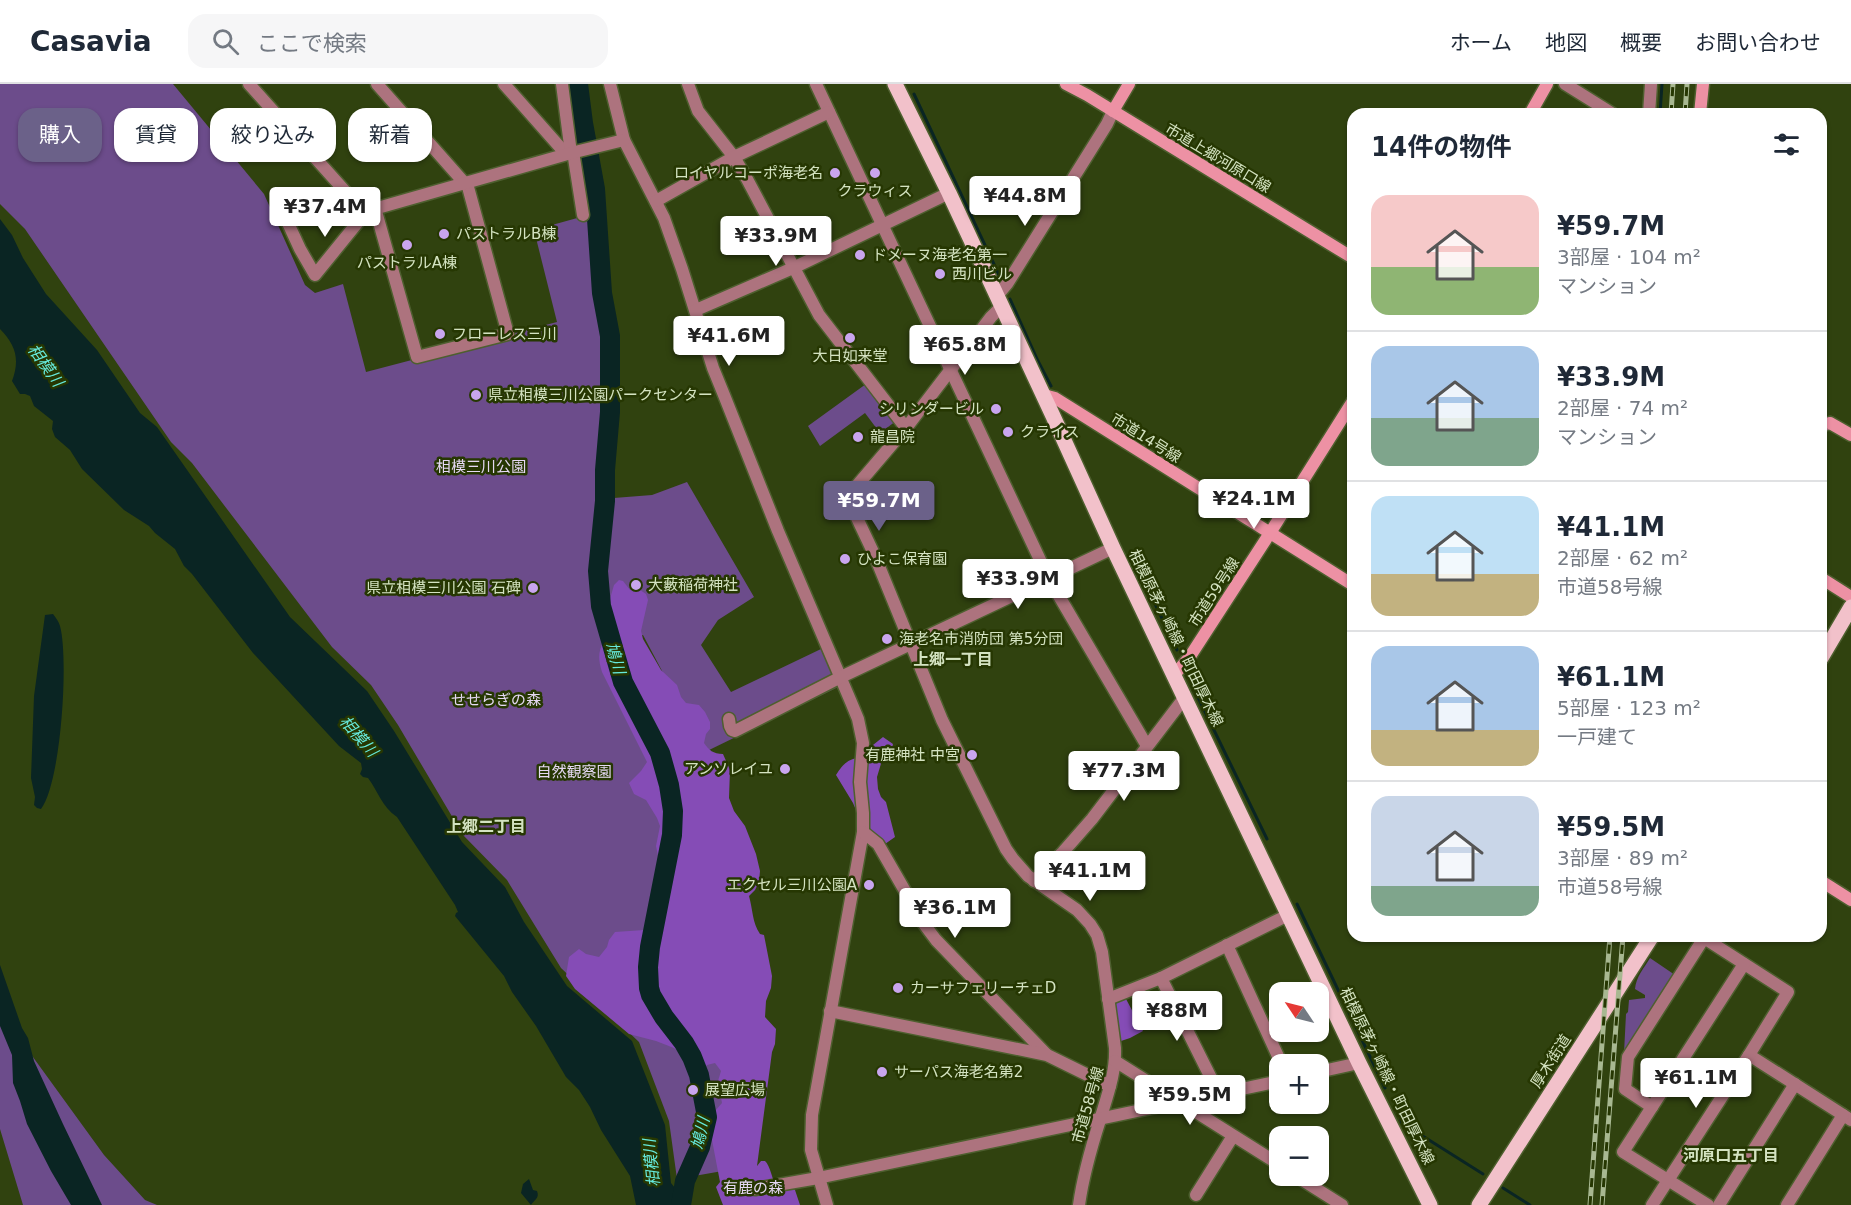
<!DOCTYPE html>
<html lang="ja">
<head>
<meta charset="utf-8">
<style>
  :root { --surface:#fff; --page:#f6f6f7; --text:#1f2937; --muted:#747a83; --line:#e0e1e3; --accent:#6b6189 }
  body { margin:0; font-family:"DejaVu Sans","Noto Sans JP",sans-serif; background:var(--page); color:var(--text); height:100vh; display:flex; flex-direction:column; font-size:22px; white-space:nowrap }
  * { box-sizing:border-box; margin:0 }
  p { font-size:20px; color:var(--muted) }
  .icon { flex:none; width:33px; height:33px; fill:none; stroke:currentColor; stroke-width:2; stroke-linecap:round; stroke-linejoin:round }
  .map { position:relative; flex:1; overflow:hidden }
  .drawer { position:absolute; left:1347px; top:24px; width:480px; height:834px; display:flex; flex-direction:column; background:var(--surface); border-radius:18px; box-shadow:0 2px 4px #0004 }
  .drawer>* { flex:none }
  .banner { position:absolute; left:18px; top:24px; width:570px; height:54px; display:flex; gap:12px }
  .needle { width:39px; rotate:305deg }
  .fabs { position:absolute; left:1269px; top:898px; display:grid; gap:12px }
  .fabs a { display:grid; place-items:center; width:60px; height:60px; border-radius:12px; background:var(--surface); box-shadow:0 2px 4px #0004; font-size:30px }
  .price { position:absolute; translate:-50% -51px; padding:0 14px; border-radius:6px; background:#fff; color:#222; font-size:20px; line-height:39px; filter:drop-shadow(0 2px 3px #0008) }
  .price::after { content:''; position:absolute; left:50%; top:36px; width:18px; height:14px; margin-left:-9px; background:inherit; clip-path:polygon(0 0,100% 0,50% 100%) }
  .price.current { background:var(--accent); color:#fff }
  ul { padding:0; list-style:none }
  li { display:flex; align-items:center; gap:18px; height:150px; padding:0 24px }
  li+li { border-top:2px solid var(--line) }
  li span { display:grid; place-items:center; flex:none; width:168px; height:120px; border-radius:18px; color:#555 }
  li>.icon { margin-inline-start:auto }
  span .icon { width:72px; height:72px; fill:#fffc; stroke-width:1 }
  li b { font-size:26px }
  h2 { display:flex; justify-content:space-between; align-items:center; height:72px; padding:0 24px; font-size:26px }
  .chip { padding:0 21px; border-radius:18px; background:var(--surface); box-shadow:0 2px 4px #0004; font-size:21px; line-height:54px }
  .chip.current { background:var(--accent); color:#fff }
  header { display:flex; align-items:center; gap:36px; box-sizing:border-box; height:84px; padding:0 30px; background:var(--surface); border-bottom:2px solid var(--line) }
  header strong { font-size:28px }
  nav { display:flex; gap:33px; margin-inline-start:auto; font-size:21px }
  .search { width:420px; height:54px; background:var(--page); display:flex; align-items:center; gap:15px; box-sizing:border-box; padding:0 21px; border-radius:18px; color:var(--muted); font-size:22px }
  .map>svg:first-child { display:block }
</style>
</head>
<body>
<header>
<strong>Casavia</strong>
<div class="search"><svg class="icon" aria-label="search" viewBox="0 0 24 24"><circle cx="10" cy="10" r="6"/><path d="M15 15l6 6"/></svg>ここで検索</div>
<nav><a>ホーム</a><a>地図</a><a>概要</a><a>お問い合わせ</a></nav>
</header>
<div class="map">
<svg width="1851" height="1121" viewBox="0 0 1851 1121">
  <rect width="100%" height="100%" fill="#30420f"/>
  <g fill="#6c4c8b">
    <path d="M0,0H173L264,110L305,201L315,209L343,200L366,288L557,238L534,146L588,131L604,256L605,328L601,415L652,411L687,398L754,513L718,536L701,561L731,608L821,565L838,603L705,668L643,551L639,552L751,1082L677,1095L669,1037L639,958L561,884L507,796L463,751L398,641L371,601L332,563L192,379L171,358L25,145L0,120Z"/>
    <path d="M866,300L896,337L880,349L865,329L820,362L808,342Z"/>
    <path d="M1650,874L1675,891L1624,969L1626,930L1628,928L1629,916L1645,914V911L1635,905C1636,893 1644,884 1650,874Z"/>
    <path d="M0,904L9,940L104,1071L145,1116L157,1121H23L0,1045Z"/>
  </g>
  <g fill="#854cb6">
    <path d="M619,496L623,497L630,506H640L646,510L648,516L641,547L643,555L661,586L677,601L681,613L686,619L699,621L705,628L710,638V645L706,650L704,659C709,666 713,670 723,670L730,686L729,714L734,727L745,742L756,770L760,787L759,798L755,806L749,812C753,826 752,838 760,850L764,851L772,892L771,904L766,917L765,933L776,945L775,960L772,968L757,1082L761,1077H765C770,1081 773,1097 776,1104L790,1102L795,1106L800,1121H723L716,1103L720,1098L712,1056L701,1044L704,1027H715L722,1019L718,997L721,987L715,979L707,981L703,986L674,964L656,957L629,950L575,905L566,892L569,873L579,865L586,870L599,873L607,863L609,856L615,848L644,846L649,837L651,815L660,781L656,762L660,742L657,734L646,716L634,710L629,699L641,687L647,678L602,588C598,575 598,568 604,556L601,539L603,522L610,515L614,501Z"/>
    <path d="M883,653L893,660L892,665L883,673L877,693L878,705L881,713L886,718L895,753L885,760L869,757L853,719L836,691C845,677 849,675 866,672L873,661Z"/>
    <path d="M1126,915L1143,947L1130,954L1118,958L1111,921L1119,916Z"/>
  </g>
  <g fill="#0a2523">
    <path d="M0,135L12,151L23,174L46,210L97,266L140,329L157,343L290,533L367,607L394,647L462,758L505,803L524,838L567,902L632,957L665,1041L671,1099L679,1109L683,1121H636L630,1092L601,1046L590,1023L579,1006L566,993L536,942L512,908L504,892L455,832L456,829L458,828L455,821L397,733C382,723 378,707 368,694L363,693L360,690L362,685L361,679L339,662L253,569L192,490L184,482L175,465L155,449L149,442L124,426L82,385L70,366L55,353L52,345L53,337L34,322L30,312L25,310H20L12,297C20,276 16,261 0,245Z"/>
    <path d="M53,530C56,534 59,538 60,542C69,575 61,699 41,725L37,724L34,721L35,713L31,694L34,612L45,531Z"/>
    <path d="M0,881L22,944L28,954L34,977L63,1040L102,1121H71L51,1087L27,1040L20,1017L13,999L12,971L0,942Z"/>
    <path d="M529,1095L533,1106L537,1107C540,1114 534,1116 531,1121L521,1109L523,1100Z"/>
  </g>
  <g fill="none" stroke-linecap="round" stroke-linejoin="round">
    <g stroke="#0a2523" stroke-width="3">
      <path d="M914,10L1000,193"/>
      <path d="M1660,30L1662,0"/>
      <path d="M1010,215L1038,277L1051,302"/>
      <path d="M1139,486L1177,566"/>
      <path d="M1193,603L1267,755"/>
      <path d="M1297,820L1385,1004"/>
      <path d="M1401,1036L1402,1039L1483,1090"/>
      <path d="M1503,1104L1530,1121"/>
    </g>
    <path stroke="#0a2523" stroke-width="20" d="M578,0L583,39L595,105L602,209L610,252V328L605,386V417L598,487L601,522L623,598L660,669L669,701L673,727L672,751L650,863L648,883L649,904L651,911L664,933L684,959L692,973L699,991L707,1033L700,1063L685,1097L681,1121"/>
    <defs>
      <g id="street">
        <path d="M249,0L361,125L367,127"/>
        <path d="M504,0L566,70"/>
        <path d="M562,0L571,69L574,74L583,131"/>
        <path d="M610,0L624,56L664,134L682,185L713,284L724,311L778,447L851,618L858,635L863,659L860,698L863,729V748L812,1031L811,1066L827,1121"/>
        <path d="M688,0L698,27L734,73L747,95L819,231L906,344"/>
        <path d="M816,0L1049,495L1147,662"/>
        <path d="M1565,0L1613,30"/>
        <path d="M1649,30L1651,0"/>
        <path d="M656,117L734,73L829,28"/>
        <path d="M375,124L417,273L508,250L468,103L377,0"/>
        <path d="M288,139L300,165L315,191L367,127L571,69L624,56"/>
        <path d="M997,212L1007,200L1107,40L1113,27"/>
        <path d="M1002,222L991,233L906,344L854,405L850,411L849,417L874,470L942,636L1006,765L1013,775L1028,792L1077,826L1090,840L1097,851L1102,868L1115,964C1116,989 1107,1012 1100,1036C1091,1064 1083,1092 1079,1121"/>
        <path d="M696,226L793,184L949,109"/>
        <path d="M1821,342L1830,339"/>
        <path d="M729,635L730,642L732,646L735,647L841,593L1113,464"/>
        <path d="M863,748L878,760L924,840L936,856L1046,970"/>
        <path d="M1034,797L1063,768L1092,735L1185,613"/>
        <path d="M1227,861L1282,981"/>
        <path d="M1161,894L1219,1010"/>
        <path d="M1108,915L1161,894L1288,831"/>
        <path d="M830,927L1047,971L1110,1002"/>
        <path d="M1749,971L1851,1036"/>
        <path d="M1115,977L1280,1081"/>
        <path d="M1318,988L1359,979"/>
        <path d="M1652,1023L1625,1005L1628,973L1704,854"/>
        <path d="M1296,1092L1342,1121"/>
        <path d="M755,1105L818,1094L1280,997"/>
        <path d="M1196,1111L1233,1052"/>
        <path d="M1652,1121L1749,971L1788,908L1701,852"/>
        <path d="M1708,1121L1623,1068L1744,880"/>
        <path d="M1719,1121L1795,1000"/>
        <path d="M1787,1121L1843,1031"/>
      </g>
      <g id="secondary">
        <path d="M1066,0L1087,11L1353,174"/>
        <path d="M1113,27L1129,0"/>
        <path d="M1530,30L1547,0"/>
        <path d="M1700,30L1703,0"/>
        <path d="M1044,311L1055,314L1071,324L1353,501"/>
        <path d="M1830,339L1851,351"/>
        <path d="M1821,494L1851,513"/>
        <path d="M1174,591L1189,574L1270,449L1353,317"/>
        <path d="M1821,797L1851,816"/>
      </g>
      <g id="primary">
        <path d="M895,0L949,109L1053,332L1113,464L1359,979L1430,1121"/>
        <path d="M1821,574L1851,523"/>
        <path d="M1479,1121L1652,852"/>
      </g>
    </defs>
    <use href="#street" stroke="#4e5f2f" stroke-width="15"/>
    <use href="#secondary" stroke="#4e5f2f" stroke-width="15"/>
    <use href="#primary" stroke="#4e5f2f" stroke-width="18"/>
    <use href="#street" stroke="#ad737e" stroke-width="12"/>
    <use href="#secondary" stroke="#ed91a4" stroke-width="12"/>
    <use href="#primary" stroke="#f2c1ca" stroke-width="15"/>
    <defs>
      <g id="rail">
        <path d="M1671,30L1673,0"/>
        <path d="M1685,30L1687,0"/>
        <path d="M1590,1121L1610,852"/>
        <path d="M1602,1121L1623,852"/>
      </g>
    </defs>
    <use href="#rail" stroke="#a8b891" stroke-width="5"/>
    <use href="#rail" stroke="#263702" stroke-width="3" stroke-dasharray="9" stroke-linecap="butt"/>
  </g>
  <g fill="#c9a5ee" stroke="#263702" stroke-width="2">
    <circle cx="835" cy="89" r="6"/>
    <circle cx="875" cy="89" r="6"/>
    <circle cx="444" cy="150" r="6"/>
    <circle cx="407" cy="161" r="6"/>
    <circle cx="860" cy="171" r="6"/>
    <circle cx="940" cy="190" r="6"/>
    <circle cx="440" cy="250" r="6"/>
    <circle cx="850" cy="254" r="6"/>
    <circle cx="476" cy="311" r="6"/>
    <circle cx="996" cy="325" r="6"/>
    <circle cx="1008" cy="348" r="6"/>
    <circle cx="858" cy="353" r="6"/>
    <circle cx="845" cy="475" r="6"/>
    <circle cx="636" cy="501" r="6"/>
    <circle cx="533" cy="504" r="6"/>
    <circle cx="887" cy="555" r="6"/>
    <circle cx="972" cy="671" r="6"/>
    <circle cx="785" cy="685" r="6"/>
    <circle cx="869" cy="801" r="6"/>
    <circle cx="898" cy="904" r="6"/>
    <circle cx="882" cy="988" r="6"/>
    <circle cx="693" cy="1006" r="6"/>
  </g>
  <g text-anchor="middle" stroke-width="5" stroke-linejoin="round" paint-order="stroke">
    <g font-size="15" fill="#d4e3c1" stroke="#263702">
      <text transform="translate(1218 74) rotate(31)" y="5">市道上郷河原口線</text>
      <text transform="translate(1146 354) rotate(32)" y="5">市道14号線</text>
      <text transform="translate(1214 508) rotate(-57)" y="5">市道59号線</text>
      <text transform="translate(1176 554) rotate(64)" y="5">相模原茅ヶ崎線・町田厚木線</text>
      <text transform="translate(1551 977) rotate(-57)" y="5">厚木街道</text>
      <text transform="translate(1387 992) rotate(64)" y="5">相模原茅ヶ崎線・町田厚木線</text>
      <text transform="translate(1088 1021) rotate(-74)" y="5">市道58号線</text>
    </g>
    <g font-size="15" fill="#d4e3c1" stroke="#263702" text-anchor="start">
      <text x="823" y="94" text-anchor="end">ロイヤルコーポ海老名</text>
      <text x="875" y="112" text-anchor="middle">クラウィス</text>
      <text x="456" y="155">パストラルB棟</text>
      <text x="872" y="176">ドメーヌ海老名第一</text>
      <text x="407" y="184" text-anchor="middle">パストラルA棟</text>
      <text x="952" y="195">西川ビル</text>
      <text x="452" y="255">フローレス三川</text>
      <text x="850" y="277" text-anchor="middle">大日如来堂</text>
      <text x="488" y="316">県立相模三川公園パークセンター</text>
      <text x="984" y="330" text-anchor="end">シリンダービル</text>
      <text x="1020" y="353">クライス</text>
      <text x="870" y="358">龍昌院</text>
      <text x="857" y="480">ひよこ保育園</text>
      <text x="648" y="506">大藪稲荷神社</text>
      <text x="521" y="509" text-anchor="end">県立相模三川公園 石碑</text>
      <text x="899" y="560">海老名市消防団 第5分団</text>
      <text x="960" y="676" text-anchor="end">有鹿神社 中宮</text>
      <text x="773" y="690" text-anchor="end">アンソレイユ</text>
      <text x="857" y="806" text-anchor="end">エクセル三川公園A</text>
      <text x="910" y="909">カーサフェリーチェD</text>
      <text x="894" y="993">サーパス海老名第2</text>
      <text x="705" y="1011">展望広場</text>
    </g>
    <g font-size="15" fill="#e5d8f3" stroke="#263702">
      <text x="481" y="388">相模三川公園</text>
      <text x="496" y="621">せせらぎの森</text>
      <text x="574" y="693">自然観察園</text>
      <text x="753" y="1109">有鹿の森</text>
    </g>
    <g font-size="16" font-style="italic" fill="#66eadd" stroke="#263702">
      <text transform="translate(46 281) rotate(54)" y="6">相模川</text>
      <text transform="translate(616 574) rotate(74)" y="6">鳩川</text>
      <text transform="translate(359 652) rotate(49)" y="6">相模川</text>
      <text transform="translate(700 1049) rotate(-77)" y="6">鳩川</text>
      <text transform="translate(651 1079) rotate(-96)" y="6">相模川</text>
    </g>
    <g font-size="16" font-weight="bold" fill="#d4e3c1" stroke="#263702">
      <text x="953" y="581">上郷一丁目</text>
      <text x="486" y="748">上郷二丁目</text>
      <text x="1731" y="1077">河原口五丁目</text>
    </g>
  </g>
</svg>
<div class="fabs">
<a><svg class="needle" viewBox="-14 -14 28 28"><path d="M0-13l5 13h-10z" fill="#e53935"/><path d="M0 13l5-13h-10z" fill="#747a83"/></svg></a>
<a>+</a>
<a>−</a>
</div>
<b class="price" style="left:1025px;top:143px">¥44.8M</b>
<b class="price" style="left:325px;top:154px">¥37.4M</b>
<b class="price" style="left:776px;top:183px">¥33.9M</b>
<b class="price" style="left:729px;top:283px">¥41.6M</b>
<b class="price" style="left:965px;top:292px">¥65.8M</b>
<b class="price" style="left:1254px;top:446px">¥24.1M</b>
<b class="price current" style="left:879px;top:448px">¥59.7M</b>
<b class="price" style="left:1018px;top:526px">¥33.9M</b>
<b class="price" style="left:1124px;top:718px">¥77.3M</b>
<b class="price" style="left:1090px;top:818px">¥41.1M</b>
<b class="price" style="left:955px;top:855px">¥36.1M</b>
<b class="price" style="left:1177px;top:958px">¥88M</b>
<b class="price" style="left:1696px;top:1025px">¥61.1M</b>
<b class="price" style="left:1190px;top:1042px">¥59.5M</b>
<div class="banner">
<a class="chip current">購入</a>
<a class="chip">賃貸</a>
<a class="chip">絞り込み</a>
<a class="chip">新着</a>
</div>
<section class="drawer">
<h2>14件の物件<svg class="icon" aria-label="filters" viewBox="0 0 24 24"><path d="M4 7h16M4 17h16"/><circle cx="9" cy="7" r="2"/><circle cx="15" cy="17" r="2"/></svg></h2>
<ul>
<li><span style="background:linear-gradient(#f6c9c9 60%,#8fb573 0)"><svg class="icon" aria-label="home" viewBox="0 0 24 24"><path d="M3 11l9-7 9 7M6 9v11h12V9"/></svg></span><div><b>¥59.7M</b><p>3部屋 · 104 m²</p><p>マンション</p></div></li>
<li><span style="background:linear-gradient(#a9c7e8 60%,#7fa58c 0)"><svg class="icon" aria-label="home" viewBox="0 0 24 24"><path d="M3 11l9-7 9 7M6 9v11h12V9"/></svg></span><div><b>¥33.9M</b><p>2部屋 · 74 m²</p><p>マンション</p></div></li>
<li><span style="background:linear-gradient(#bfe0f5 65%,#c2b280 0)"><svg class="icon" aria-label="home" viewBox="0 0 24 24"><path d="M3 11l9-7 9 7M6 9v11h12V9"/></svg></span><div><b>¥41.1M</b><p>2部屋 · 62 m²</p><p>市道58号線</p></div></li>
<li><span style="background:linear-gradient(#a9c7e8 70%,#c2b280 0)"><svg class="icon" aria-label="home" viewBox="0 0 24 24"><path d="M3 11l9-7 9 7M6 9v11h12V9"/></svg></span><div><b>¥61.1M</b><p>5部屋 · 123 m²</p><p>一戸建て</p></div></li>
<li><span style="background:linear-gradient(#c9d6e8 75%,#7fa58c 0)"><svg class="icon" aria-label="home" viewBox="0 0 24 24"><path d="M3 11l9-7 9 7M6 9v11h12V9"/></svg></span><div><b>¥59.5M</b><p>3部屋 · 89 m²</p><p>市道58号線</p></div></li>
</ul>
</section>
</div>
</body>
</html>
